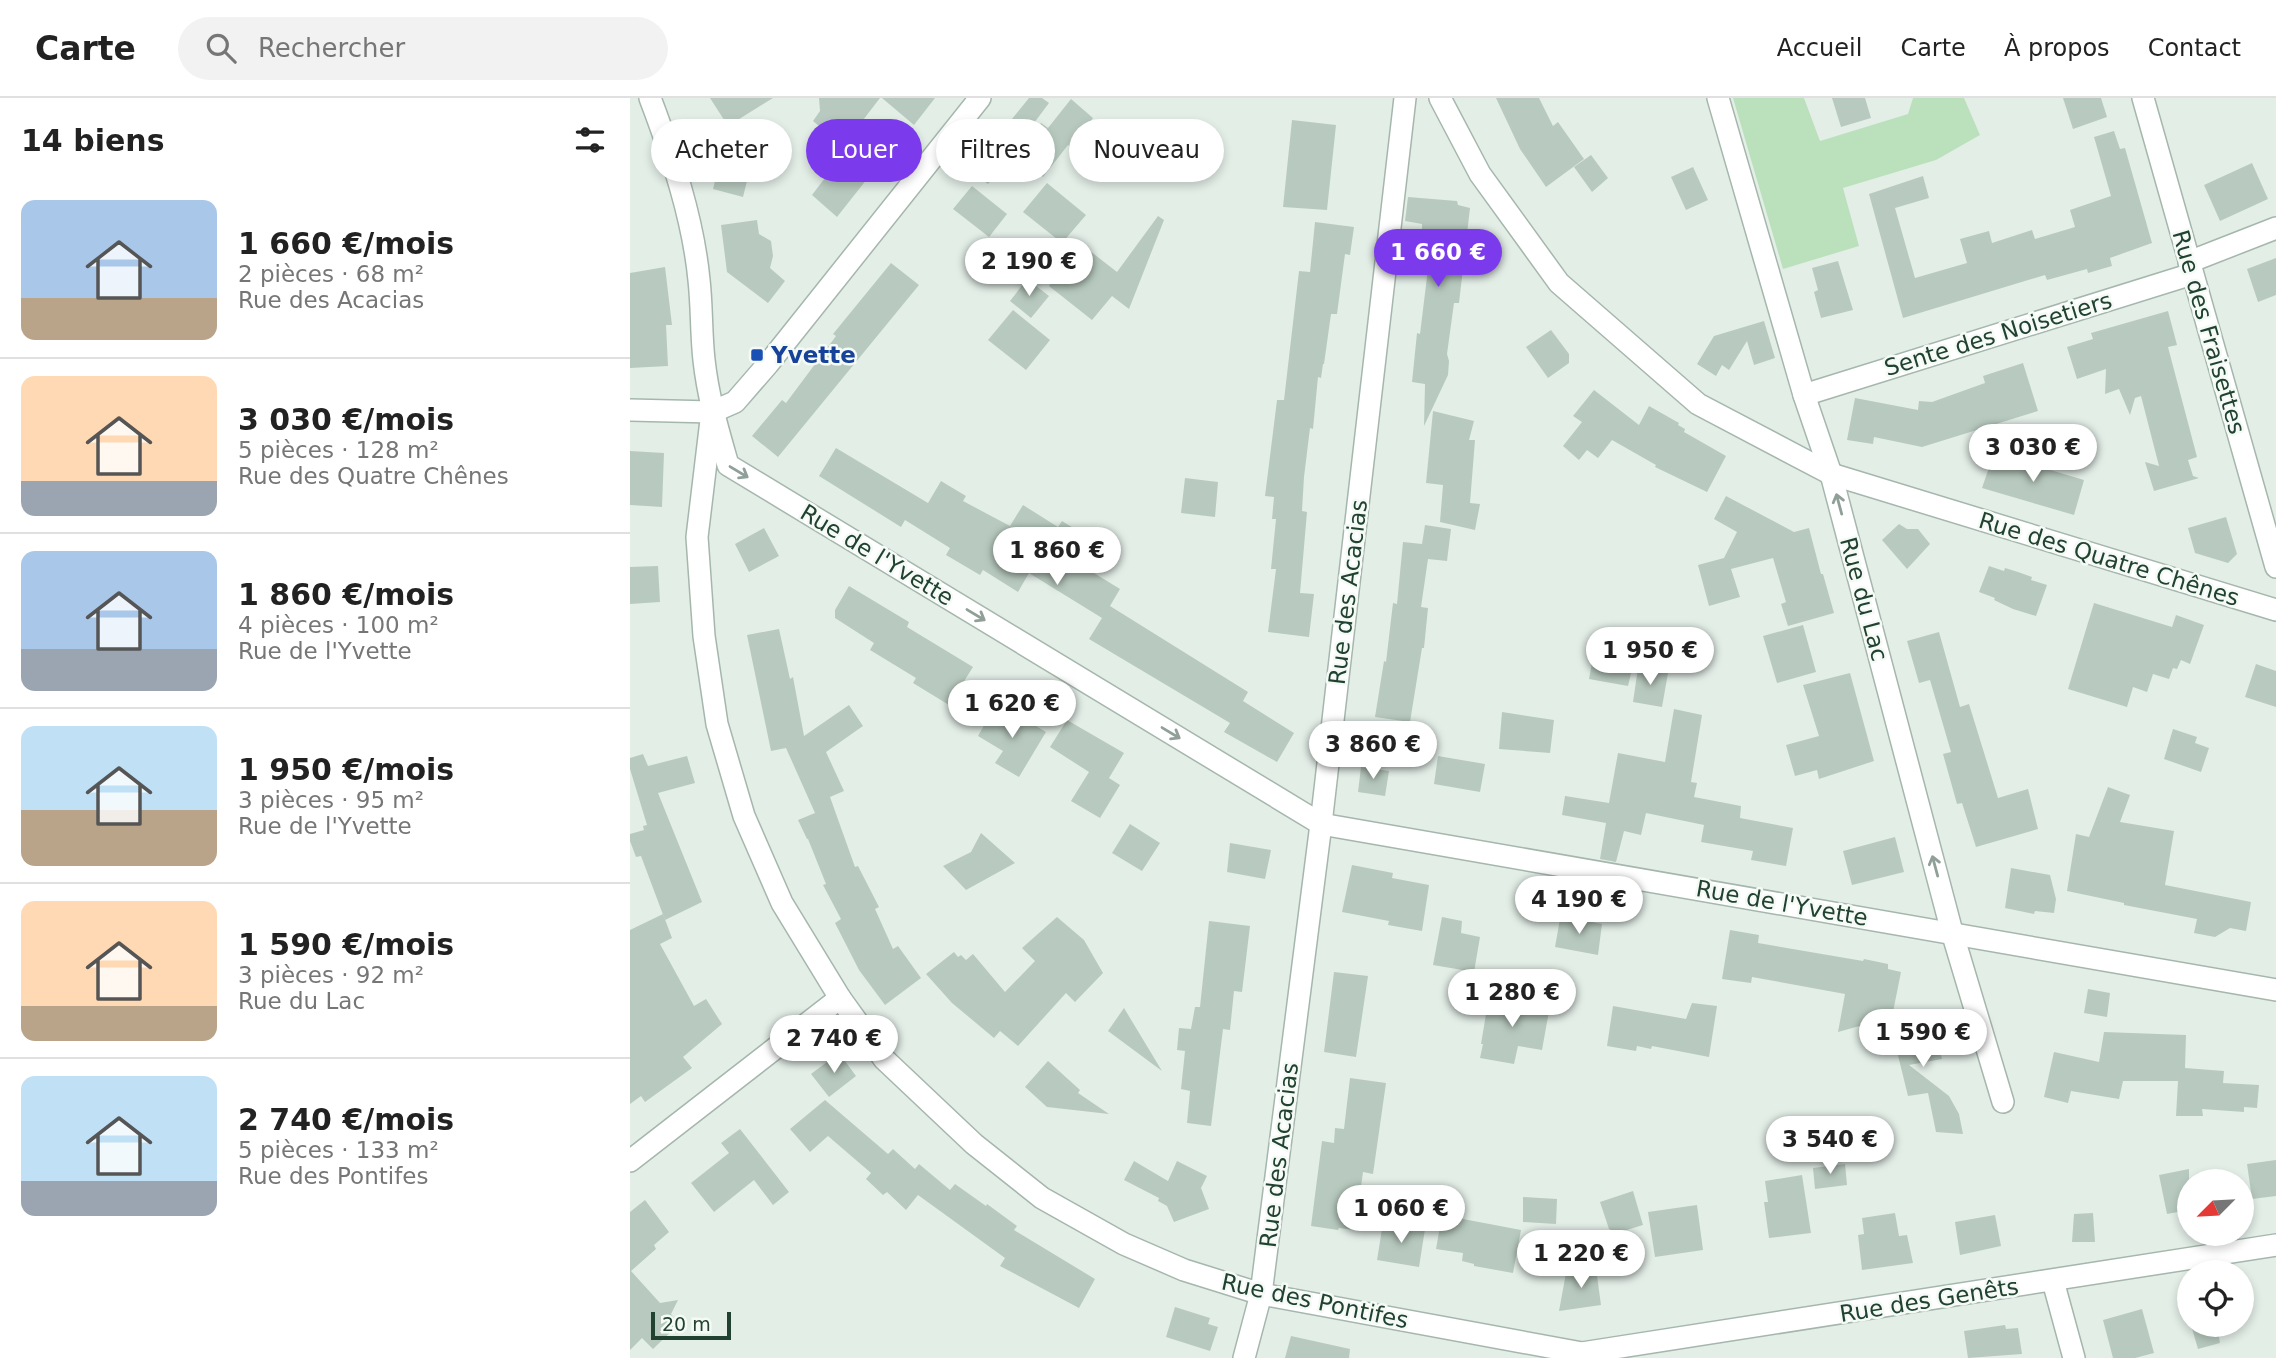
<!DOCTYPE html>
<html lang="fr">
<head>
<meta charset="utf-8">
<style>
  :root { --surface:#fff; --page:#f2f2f2; --text:#222; --muted:#767676; --line:#e0e0e0; --accent:#7c3aed }
  body { margin:0; font-family:"DejaVu Sans",sans-serif; background:var(--page); color:var(--text); height:100vh; display:flex; flex-direction:column; font-size:26px; white-space:nowrap }
  * { box-sizing:border-box; margin:0 }
  p { font-size:23px; color:var(--muted) }
  .icon { flex:none; width:38px; height:38px; fill:none; stroke:currentColor; stroke-width:2; stroke-linecap:round; stroke-linejoin:round }
  .map { position:relative; flex:1; overflow:hidden }
  .sheet { display:flex; flex-direction:column; background:var(--surface); width:630px }
  .sheet>* { flex:none }
  .top-card { position:absolute; left:21px; top:21px; width:665px; height:63px; display:flex; gap:14px }
  .needle { width:46px; rotate:246deg }
  .controls { position:absolute; left:1547px; top:1071px; display:grid; gap:14px }
  .controls a { display:grid; place-items:center; width:77px; height:77px; border-radius:50%; background:var(--surface); box-shadow:0 4px 10px #0003; font-size:35px }
  .scale { position:absolute; left:21px; bottom:18px; width:80px; box-sizing:border-box; padding-left:7px; border:4px solid #214231; border-top:0; font-size:19px; line-height:24px; white-space:nowrap; color:#214231; -webkit-text-stroke:5px #f5faf6; paint-order:stroke }
  .price { position:absolute; translate:-50% -60px; padding:0 16px; border-radius:24px; background:#fff; color:#222; font-size:23px; line-height:46px; filter:drop-shadow(0 2px 4px #0008) }
  .price::after { content:''; position:absolute; left:50%; top:42px; width:21px; height:16px; margin-left:-10px; background:inherit; clip-path:polygon(0 0,100% 0,50% 100%) }
  .price.active { background:var(--accent); color:#fff }
  ul { padding:0; list-style:none }
  li { display:flex; align-items:center; gap:21px; height:175px; padding:0 21px }
  li+li { border-top:2px solid var(--line) }
  li span { display:grid; place-items:center; flex:none; width:196px; height:140px; border-radius:14px; color:#555 }
  li>.icon { margin-inline-start:auto }
  span .icon { width:84px; height:84px; fill:#fffc; stroke-width:1 }
  li b { font-size:30px }
  h2 { display:flex; justify-content:space-between; align-items:center; height:84px; padding:0 21px; font-size:30px }
  .chip { padding:0 24px; border-radius:32px; background:var(--surface); box-shadow:0 4px 10px #0003; font-size:24px; line-height:63px }
  .chip.active { background:var(--accent); color:#fff }
  header { display:flex; align-items:center; gap:42px; box-sizing:border-box; height:98px; padding:0 35px; background:var(--surface); border-bottom:2px solid var(--line) }
  header strong { font-size:33px }
  nav { display:flex; gap:38px; margin-inline-start:auto; font-size:24px }
  .search { width:490px; height:63px; background:var(--page); display:flex; align-items:center; gap:18px; box-sizing:border-box; padding:0 24px; border-radius:38px; color:var(--muted); font-size:26px }
  main { display:flex; flex:1; min-height:0 }
  .map>svg:first-child { display:block }
</style>
</head>
<body>
<header>
<strong>Carte</strong>
<div class="search"><svg class="icon" aria-label="search" viewBox="0 0 24 24"><circle cx="10" cy="10" r="6"/><path d="M15 15l6 6"/></svg>Rechercher</div>
<nav><a>Accueil</a><a>Carte</a><a>À propos</a><a>Contact</a></nav>
</header>
<main>
<section class="sheet">
<h2>14 biens<svg class="icon" aria-label="filters" viewBox="0 0 24 24"><path d="M4 7h16M4 17h16"/><circle cx="9" cy="7" r="2"/><circle cx="15" cy="17" r="2"/></svg></h2>
<ul>
<li><span style="background:linear-gradient(#a9c7e8 70%,#b9a48a 0)"><svg class="icon" aria-label="home" viewBox="0 0 24 24"><path d="M3 11l9-7 9 7M6 9v11h12V9"/></svg></span><div><b>1 660 €/mois</b><p>2 pièces · 68 m²</p><p>Rue des Acacias</p></div></li>
<li><span style="background:linear-gradient(#ffd9b3 75%,#9aa5b1 0)"><svg class="icon" aria-label="home" viewBox="0 0 24 24"><path d="M3 11l9-7 9 7M6 9v11h12V9"/></svg></span><div><b>3 030 €/mois</b><p>5 pièces · 128 m²</p><p>Rue des Quatre Chênes</p></div></li>
<li><span style="background:linear-gradient(#a9c7e8 70%,#9aa5b1 0)"><svg class="icon" aria-label="home" viewBox="0 0 24 24"><path d="M3 11l9-7 9 7M6 9v11h12V9"/></svg></span><div><b>1 860 €/mois</b><p>4 pièces · 100 m²</p><p>Rue de l'Yvette</p></div></li>
<li><span style="background:linear-gradient(#bfe0f5 60%,#b9a48a 0)"><svg class="icon" aria-label="home" viewBox="0 0 24 24"><path d="M3 11l9-7 9 7M6 9v11h12V9"/></svg></span><div><b>1 950 €/mois</b><p>3 pièces · 95 m²</p><p>Rue de l'Yvette</p></div></li>
<li><span style="background:linear-gradient(#ffd9b3 75%,#b9a48a 0)"><svg class="icon" aria-label="home" viewBox="0 0 24 24"><path d="M3 11l9-7 9 7M6 9v11h12V9"/></svg></span><div><b>1 590 €/mois</b><p>3 pièces · 92 m²</p><p>Rue du Lac</p></div></li>
<li><span style="background:linear-gradient(#bfe0f5 75%,#9aa5b1 0)"><svg class="icon" aria-label="home" viewBox="0 0 24 24"><path d="M3 11l9-7 9 7M6 9v11h12V9"/></svg></span><div><b>2 740 €/mois</b><p>5 pièces · 133 m²</p><p>Rue des Pontifes</p></div></li>
</ul>
</section>
<div class="map">
<svg width="1646" height="1260" viewBox="0 0 1646 1260">
  <rect width="100%" height="100%" fill="#e3eee7"/>
  <path fill="#bbe1bc" d="M1103,0H1174L1190,43L1278,16L1283,0H1334L1350,37L1306,62L1213,90L1229,148L1153,171Z"/>
  <g fill="#b8cabf">
    <path d="M80,0H143L98,28Z"/>
    <path d="M189,0H250L213,48L183,23L190,13Z"/>
    <path d="M252,0H305L284,27Z"/>
    <path d="M399,0H412L419,5L401,29L405,32L411,25L418,30L441,1L463,20L441,49L438,47L413,79L382,54L358,86L340,73Z"/>
    <path d="M866,0H909L923,28L928,24L954,61L916,89L890,51Z"/>
    <path d="M1202,0H1235L1241,20L1211,29Z"/>
    <path d="M1433,0H1471L1477,19L1443,31Z"/>
    <path d="M662,22L706,27L697,112L653,109Z"/>
    <path d="M1484,33L1490,51L1495,50L1522,145L1480,160L1482,168L1458,175L1457,171L1417,182L1415,177L1273,220L1239,96L1293,78L1299,100L1265,110L1285,180L1337,165L1330,141L1359,133L1362,145L1402,132L1405,141L1445,129L1440,112L1481,98L1464,39Z"/>
    <path d="M961,57L978,80L962,94L944,69Z"/>
    <path d="M91,59L121,67L113,99L83,91Z"/>
    <path d="M211,59L237,81L207,119L182,97Z"/>
    <path d="M1622,65L1638,101L1590,123L1574,87Z"/>
    <path d="M1063,69L1078,102L1056,112L1041,79Z"/>
    <path d="M417,85L456,117L432,145L393,114Z"/>
    <path d="M342,88L377,116L359,139L323,111Z"/>
    <path d="M778,99L827,103L828,107L840,110L829,205H824L817,256L819,263L818,277L794,328L795,286L782,284L787,235L790,236L802,138L792,137V126L775,123Z"/>
    <path d="M528,118L534,122L499,211L482,198L462,222L419,188L451,146L487,174Z"/>
    <path d="M127,122L129,136L141,143L143,158L140,170L155,183L138,205L97,174L91,127Z"/>
    <path d="M685,124L724,129L720,157L715,156L707,216H701L694,266H693L691,280L688,279L683,331L680,330L674,379L672,413L677,414L670,495L684,496L679,539L638,534L646,471H641L646,421H642L644,399L635,398L647,302H654L669,173L680,174Z"/>
    <path d="M1646,160V197L1628,204L1617,171Z"/>
    <path d="M1208,163L1223,212L1191,220L1184,194L1188,192L1182,170Z"/>
    <path d="M261,165L289,187L148,359L122,338L152,302L156,305L206,238L203,236Z"/>
    <path d="M35,169L42,227H36L38,268L0,270V175Z"/>
    <path d="M397,181L419,198L401,220L380,203Z"/>
    <path d="M383,212L420,242L396,272L358,242Z"/>
    <path d="M1538,213L1547,247L1538,249L1567,359L1558,362L1563,378L1569,380L1524,393L1515,364L1529,368L1511,298L1505,300L1500,317L1489,291L1475,296L1476,271L1447,281L1437,249L1463,241L1461,235Z"/>
    <path d="M1134,223L1145,260L1124,267L1117,243L1099,272L1092,267L1086,278L1067,266L1084,238Z"/>
    <path d="M921,232L939,256V265L918,280L896,249Z"/>
    <path d="M1393,265L1408,313L1292,349L1244,339L1243,346L1217,342L1225,300L1288,312L1289,303L1302,304L1355,285L1353,278Z"/>
    <path d="M964,292L1009,327L1019,308L1049,325L1048,327L1055,331L1054,334L1096,358L1077,394L1025,369L1026,367L982,342L968,360L957,352L949,362L933,348L952,324L943,318Z"/>
    <path d="M803,313L844,323L839,342H845L840,405L850,406L845,432L810,424L813,387L796,385Z"/>
    <path d="M206,350L298,405L311,383L336,398L333,403L380,428L393,407L428,429L432,423L466,444L451,467L490,491L480,508L618,594L613,603L664,635L647,664L594,634L600,625L459,541L472,520L399,475L388,494L353,472L350,477L316,457L320,450L275,422L271,429L189,378Z"/>
    <path d="M0,353L34,355L32,409L0,407Z"/>
    <path d="M1364,355L1454,382L1444,417L1352,390Z"/>
    <path d="M555,380L588,384L585,419L551,415Z"/>
    <path d="M1096,398L1164,434L1179,430L1191,476H1193L1204,515L1158,528L1151,506L1156,504L1143,460L1101,471L1110,499L1079,508L1068,467L1094,460L1107,434L1084,421Z"/>
    <path d="M1596,419L1607,456L1598,465L1565,455L1558,430Z"/>
    <path d="M1269,426L1277,431H1288L1300,446L1277,471L1252,442Z"/>
    <path d="M795,427L821,431L817,463L798,461L791,509L798,510L794,550H792L780,624L745,619L754,563L756,564L763,505L767,506L773,444L792,446Z"/>
    <path d="M134,430L149,458L119,474L105,446Z"/>
    <path d="M28,468L30,504L0,506V469Z"/>
    <path d="M1359,468L1374,473L1375,470L1388,474L1402,479L1401,482L1417,487L1406,518L1383,511L1364,502L1365,500L1349,494Z"/>
    <path d="M219,488L279,524L277,529L343,569L319,607L283,585L286,580L240,552L244,545L205,520V512Z"/>
    <path d="M1464,505L1542,529L1546,517L1574,527L1560,566L1551,562L1547,571L1543,570L1539,581L1523,576L1517,594L1503,589L1497,609L1438,591Z"/>
    <path d="M1173,527L1186,574L1147,585L1133,538Z"/>
    <path d="M149,531L160,581L163,579L174,638L219,607L233,628L196,654L214,693L200,699L225,769L228,768L249,809L245,811L263,851L268,848L291,880L255,907L229,872L205,825L211,821L193,787L196,786L178,741H177L168,722L185,715L156,650L141,653L117,537Z"/>
    <path d="M1309,534L1330,609L1339,606L1368,700L1398,691L1408,731L1346,749L1332,705L1327,706L1313,656L1321,654L1300,582L1289,585L1277,543Z"/>
    <path d="M964,554L1004,563L998,588L959,581Z"/>
    <path d="M1626,566L1646,573V609L1615,599Z"/>
    <path d="M1008,570L1038,575L1032,609L1003,604Z"/>
    <path d="M1220,575L1244,663L1189,681L1187,672L1165,678L1156,647L1189,638L1173,587Z"/>
    <path d="M365,608L389,622L391,619L416,634L389,679L365,665L373,653L348,638Z"/>
    <path d="M1044,611L1072,617L1061,684L1067,685L1064,699L1111,708L1110,720L1163,730L1156,768L1121,762L1123,753L1071,744L1074,727L1016,715L1011,737L994,733L986,764L970,761L976,725L932,717L935,698L979,705L988,655L1035,664Z"/>
    <path d="M872,614L924,622L920,655L869,651Z"/>
    <path d="M437,622L494,655L479,680L490,687L470,720L441,703L459,674L420,649Z"/>
    <path d="M1543,631L1567,639L1565,645L1579,650L1571,674L1534,661Z"/>
    <path d="M13,656L18,668L57,658L65,685L28,695L72,804L35,822L11,758L6,759L0,743V736L14,732L13,728L17,727L0,671V660Z"/>
    <path d="M808,658L855,666L850,694L804,686Z"/>
    <path d="M731,669L759,673L755,698L728,694Z"/>
    <path d="M1478,689L1500,697L1490,724L1544,733L1535,787L1621,804L1616,833L1600,830L1585,839L1564,835L1567,821L1494,807V805L1437,793L1446,736L1459,739Z"/>
    <path d="M500,726L530,745L512,773L482,755Z"/>
    <path d="M351,735L385,765L336,792L313,768L341,754Z"/>
    <path d="M1265,739L1274,774L1222,787L1213,753Z"/>
    <path d="M600,745L641,752L635,781L597,774Z"/>
    <path d="M722,767L763,775L762,780L799,787L792,833L758,827L759,823L712,814Z"/>
    <path d="M1381,770L1420,777L1426,801L1424,815L1405,813L1404,816L1375,810Z"/>
    <path d="M33,816L42,840L30,846L64,908L76,901L92,926L53,959L62,970L15,1004L11,998L0,1006V832Z"/>
    <path d="M427,819L454,842L473,875L445,904L436,895L388,948L370,933L364,940L322,905L296,876L324,854L328,859L331,857L336,862L343,856L375,894L405,863L392,850Z"/>
    <path d="M812,819L832,823L831,835L850,839L844,874L803,867Z"/>
    <path d="M942,820L972,826L968,857L925,849L930,821L941,823Z"/>
    <path d="M579,823L620,828L612,894L604,893L600,932L593,931L581,1028L557,1025L560,993L551,991L555,953L547,952L549,930L561,931L565,909H570Z"/>
    <path d="M1100,832L1129,837L1128,845L1233,863L1234,861L1258,866V871L1271,874L1262,919L1208,934L1215,896L1122,879L1121,885L1092,881Z"/>
    <path d="M704,874L738,878L726,959L694,954Z"/>
    <path d="M1458,891L1480,895L1477,919L1454,915Z"/>
    <path d="M859,898L898,905L897,909L919,913L912,952L888,948L884,966L850,960L853,946H851Z"/>
    <path d="M1062,905L1087,908L1079,959L1022,948L1021,951L1007,948L1006,953L977,948L983,908L1056,921Z"/>
    <path d="M494,910L532,973L478,933Z"/>
    <path d="M1288,914L1294,933L1304,930L1312,961L1279,967L1319,998L1329,1016L1333,1036L1306,1034L1298,995L1278,998L1259,921Z"/>
    <path d="M1474,934L1556,937L1555,970L1594,973L1593,985L1629,987L1627,1010L1614,1009V1014L1572,1011L1573,1018H1546L1548,983H1493L1489,1001L1441,993L1438,1005L1414,999L1424,954L1469,964Z"/>
    <path d="M209,955L226,978L199,999L181,976Z"/>
    <path d="M418,963L450,992L448,995L479,1016L417,1009L395,989Z"/>
    <path d="M720,980L756,985L743,1076L733,1074L725,1132L709,1130L708,1132L681,1128L692,1043L704,1045L705,1030L714,1031Z"/>
    <path d="M195,1002L258,1056L263,1051L285,1071L289,1066L320,1092L325,1086L356,1108L357,1106L387,1128L384,1132L465,1181L449,1210L370,1168L375,1160L288,1097L276,1112L257,1094L253,1097L236,1081L241,1075L198,1038L180,1054L160,1031Z"/>
    <path d="M110,1031L159,1094L143,1107L124,1082L84,1114L61,1085L99,1055L91,1045Z"/>
    <path d="M1646,1062V1098L1622,1101L1617,1066Z"/>
    <path d="M504,1063L538,1083L547,1063L577,1078L571,1090L579,1111L544,1124L537,1108L528,1103L529,1100L494,1082Z"/>
    <path d="M1215,1066L1217,1087L1185,1091L1183,1070Z"/>
    <path d="M1559,1071V1112L1537,1116L1529,1077Z"/>
    <path d="M1172,1077L1181,1135L1139,1140L1134,1104H1138L1135,1083Z"/>
    <path d="M1003,1093L1013,1127L987,1135L979,1131L970,1104Z"/>
    <path d="M893,1099L927,1101L926,1126L893,1124Z"/>
    <path d="M15,1102L39,1134L24,1147L26,1151L1,1173L30,1205L48,1202L41,1216L49,1226L23,1251L12,1240L0,1252V1114Z"/>
    <path d="M1067,1107L1073,1152L1025,1159L1018,1114Z"/>
    <path d="M1265,1115L1269,1138L1277,1137L1283,1165L1232,1172L1228,1137L1234,1136L1232,1120Z"/>
    <path d="M1463,1115L1465,1144H1442L1444,1116Z"/>
    <path d="M812,1117L891,1132L883,1175L844,1168V1166L832,1163L833,1155L806,1151Z"/>
    <path d="M1365,1117L1371,1148L1330,1157L1325,1124Z"/>
    <path d="M753,1125L795,1131L789,1169L747,1162Z"/>
    <path d="M966,1170L971,1207L929,1213L936,1175Z"/>
    <path d="M545,1209L580,1220L578,1226L588,1229L580,1253L536,1239Z"/>
    <path d="M1512,1211L1524,1255L1505,1260H1483L1473,1222Z"/>
    <path d="M1375,1227L1376,1231L1388,1230L1392,1256L1338,1260L1334,1233Z"/>
    <path d="M1561,1227H1587L1590,1245L1568,1251Z"/>
    <path d="M661,1238L720,1251L719,1260H655Z"/>
  </g>
  <g fill="none" stroke-linecap="round" stroke-linejoin="round">
    <defs>
      <g id="minor">
        <path d="M20,0C42,58 63,120 69,182C72,208 71,236 74,262C78,299 88,332 98,367L691,726L1646,892"/>
        <path d="M810,0L850,76L929,185L1068,306L1201,376L1646,512"/>
        <path d="M1088,0L1174,297L1201,376L1322,834L1373,1004"/>
        <path d="M1513,0L1646,469"/>
        <path d="M1559,164L1646,130"/>
        <path d="M1174,297L1562,176"/>
        <path d="M0,312L82,314L105,304L138,266L350,0"/>
        <path d="M82,314L67,439L74,538L87,626L114,718L152,805L210,900L254,961L344,1046L412,1100L494,1146L554,1172L631,1196L952,1255L1646,1147"/>
        <path d="M0,1063L210,900"/>
        <path d="M1423,1183L1444,1260"/>
        <path d="M614,1260L631,1196L691,726L775,0"/>
      </g>
    </defs>
    <use href="#minor" stroke="#a5b7ad" stroke-width="24"/>
    <use href="#minor" stroke="#fff" stroke-width="21"/>
  </g>
  <defs><path id="oneway-shaft" d="M-6 0H5M1.5-3L5.5 0L1.5 3" fill="none" stroke-width="1.6" stroke-linecap="round" stroke-linejoin="round" transform="scale(1.75)"/></defs>
  <g stroke="#90a098">
    <use href="#oneway-shaft" transform="translate(109 374) rotate(31)"/>
    <use href="#oneway-shaft" transform="translate(1209 406) rotate(-105)"/>
    <use href="#oneway-shaft" transform="translate(346 517) rotate(31)"/>
    <use href="#oneway-shaft" transform="translate(541 635) rotate(31)"/>
    <use href="#oneway-shaft" transform="translate(1305 768) rotate(-105)"/>
  </g>
  <rect fill="#1a4fb4" stroke="#f5faf6" stroke-width="2.5" x="120" y="250" width="14" height="14" rx="3.5"/>
  <g text-anchor="middle" stroke-width="5" stroke-linejoin="round" paint-order="stroke">
    <g font-size="23" fill="#214231" stroke="#f5faf6">
      <text transform="translate(1579 234) rotate(74)" y="8">Rue des Fraisettes</text>
      <text transform="translate(1368 236) rotate(-17)" y="8">Sente des Noisetiers</text>
      <text transform="translate(247 457) rotate(31)" y="8">Rue de l'Yvette</text>
      <text transform="translate(1479 461) rotate(17)" y="8">Rue des Quatre Chênes</text>
      <text transform="translate(718 494) rotate(-83)" y="8">Rue des Acacias</text>
      <text transform="translate(1234 501) rotate(75)" y="8">Rue du Lac</text>
      <text transform="translate(1152 805) rotate(10)" y="8">Rue de l'Yvette</text>
      <text transform="translate(649 1057) rotate(-83)" y="8">Rue des Acacias</text>
      <text transform="translate(1299 1202) rotate(-9)" y="8">Rue des Genêts</text>
      <text transform="translate(685 1203) rotate(12)" y="8">Rue des Pontifes</text>
    </g>
    <g font-size="23" font-weight="bold" fill="#164399" stroke="#f5faf6" text-anchor="start">
      <text x="141" y="265">Yvette</text>
    </g>
  </g>
</svg>
<div class="controls">
<a><svg class="needle" viewBox="-14 -14 28 28"><path d="M0-13l5 13h-10z" fill="#e53935"/><path d="M0 13l5-13h-10z" fill="#767676"/></svg></a>
<a><svg class="icon" aria-label="locate" viewBox="0 0 24 24"><circle cx="12" cy="12" r="6"/><path d="M12 2v4M12 18v4M2 12h4M18 12h4"/></svg></a>
</div>
<div class="scale">20 m</div>
<b class="price active" style="left:808px;top:191px">1 660 €</b>
<b class="price" style="left:399px;top:200px">2 190 €</b>
<b class="price" style="left:1403px;top:386px">3 030 €</b>
<b class="price" style="left:427px;top:489px">1 860 €</b>
<b class="price" style="left:1020px;top:589px">1 950 €</b>
<b class="price" style="left:382px;top:642px">1 620 €</b>
<b class="price" style="left:743px;top:683px">3 860 €</b>
<b class="price" style="left:949px;top:838px">4 190 €</b>
<b class="price" style="left:882px;top:931px">1 280 €</b>
<b class="price" style="left:1293px;top:971px">1 590 €</b>
<b class="price" style="left:204px;top:977px">2 740 €</b>
<b class="price" style="left:1200px;top:1078px">3 540 €</b>
<b class="price" style="left:771px;top:1147px">1 060 €</b>
<b class="price" style="left:951px;top:1192px">1 220 €</b>
<div class="top-card">
<a class="chip">Acheter</a>
<a class="chip active">Louer</a>
<a class="chip">Filtres</a>
<a class="chip">Nouveau</a>
</div>
</div>
</main>
</body>
</html>
